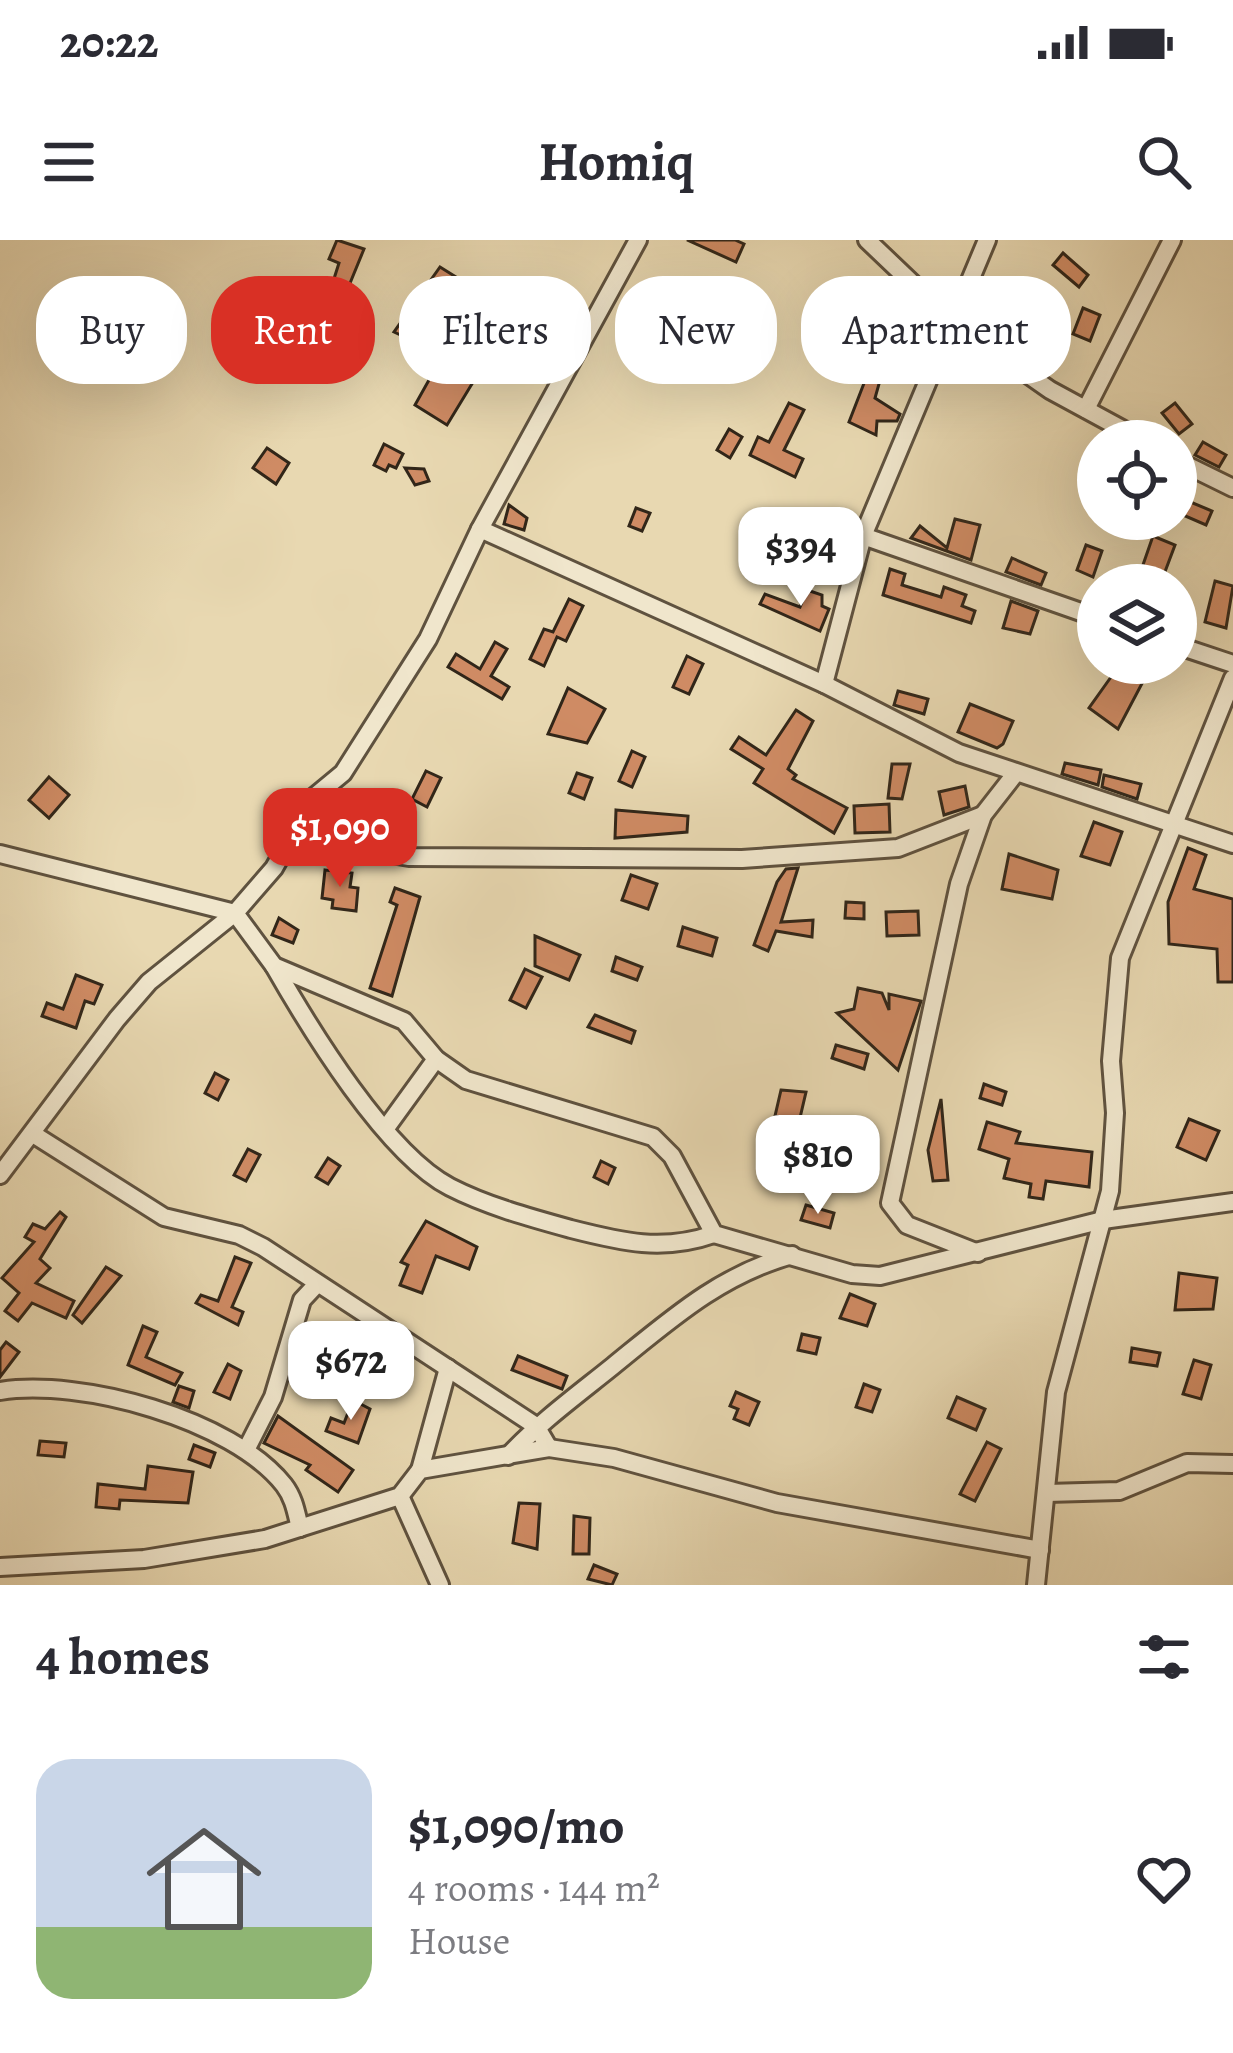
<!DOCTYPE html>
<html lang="en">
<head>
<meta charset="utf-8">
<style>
  :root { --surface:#fff; --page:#f2f2f3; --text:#2b2b33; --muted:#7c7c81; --accent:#d93025 }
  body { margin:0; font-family:Alegreya,serif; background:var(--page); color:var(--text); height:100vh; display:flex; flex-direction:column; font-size:45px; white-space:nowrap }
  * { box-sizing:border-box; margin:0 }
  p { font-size:39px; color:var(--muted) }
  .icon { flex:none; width:66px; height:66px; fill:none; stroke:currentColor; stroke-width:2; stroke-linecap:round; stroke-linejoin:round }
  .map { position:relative; height:1345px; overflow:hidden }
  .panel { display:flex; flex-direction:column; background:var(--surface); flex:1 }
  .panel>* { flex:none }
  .banner { position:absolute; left:36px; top:36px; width:1161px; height:108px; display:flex; gap:24px }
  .fabs { position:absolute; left:1077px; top:180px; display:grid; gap:24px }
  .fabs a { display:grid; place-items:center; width:120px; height:120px; border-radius:50%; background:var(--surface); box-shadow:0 12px 48px #0002; font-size:60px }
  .price { position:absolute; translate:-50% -102px; padding:0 27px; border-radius:24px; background:#fff; color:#222; font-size:39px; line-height:78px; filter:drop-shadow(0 3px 6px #0008) }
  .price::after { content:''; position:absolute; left:50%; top:72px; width:36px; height:27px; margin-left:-18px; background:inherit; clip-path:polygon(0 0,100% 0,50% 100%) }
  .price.selected { background:var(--accent); color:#fff }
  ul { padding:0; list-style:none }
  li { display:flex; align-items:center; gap:36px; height:300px; padding:0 36px }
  li span { display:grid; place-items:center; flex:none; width:336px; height:240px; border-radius:36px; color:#555 }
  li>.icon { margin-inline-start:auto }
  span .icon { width:144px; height:144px; fill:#fffc; stroke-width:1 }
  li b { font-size:51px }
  h2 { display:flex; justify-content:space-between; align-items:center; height:144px; padding:0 36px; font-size:51px }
  .pill { padding:0 42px; border-radius:48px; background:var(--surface); box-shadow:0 12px 48px #0002; font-size:42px; line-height:108px }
  .pill.selected { background:var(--accent); color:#fff }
  .status { display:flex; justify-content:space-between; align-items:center; height:84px; padding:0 60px; background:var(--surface); direction:ltr }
  .status svg { height:33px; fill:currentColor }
  header { display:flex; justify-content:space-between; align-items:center; height:156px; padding:0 36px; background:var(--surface); font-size:54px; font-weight:700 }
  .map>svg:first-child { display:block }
</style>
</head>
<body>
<div class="status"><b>20:22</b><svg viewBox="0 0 49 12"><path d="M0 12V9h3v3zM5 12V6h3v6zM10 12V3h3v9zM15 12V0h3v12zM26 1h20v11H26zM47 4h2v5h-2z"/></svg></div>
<header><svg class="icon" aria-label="menu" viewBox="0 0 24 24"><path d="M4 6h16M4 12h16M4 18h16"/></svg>Homiq<svg class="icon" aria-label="search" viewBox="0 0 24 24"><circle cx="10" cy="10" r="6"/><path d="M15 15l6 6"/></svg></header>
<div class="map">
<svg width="1233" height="1345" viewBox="0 0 1233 1345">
  <rect width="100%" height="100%" fill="#e8d8b1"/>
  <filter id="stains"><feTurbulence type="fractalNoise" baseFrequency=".00167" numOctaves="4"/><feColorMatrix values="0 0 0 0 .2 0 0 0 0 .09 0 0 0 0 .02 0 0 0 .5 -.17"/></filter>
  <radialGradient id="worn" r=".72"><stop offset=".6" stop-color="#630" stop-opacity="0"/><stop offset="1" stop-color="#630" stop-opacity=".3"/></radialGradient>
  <g fill="#cf8b64" stroke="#312619" stroke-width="3">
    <path d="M337,0L364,9L346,53L331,48L339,23L329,19Z"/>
    <path d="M687,0H735L744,4L736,22Z"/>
    <path d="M1063,13L1088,35L1079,47L1053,25Z"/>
    <path d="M440,27L520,77L510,94L479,77L458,115L481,129L447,185L415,165L443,115L394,92Z"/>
    <path d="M833,60L846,66L835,92L844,95L836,113L818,105Z"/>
    <path d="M1083,68L1100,75L1090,101L1073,94Z"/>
    <path d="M549,88L569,100L552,131L531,117Z"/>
    <path d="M880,102L890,105L875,158L900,174L897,181H877L876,195L849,182Z"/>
    <path d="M900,108L921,117L908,137L892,128Z"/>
    <path d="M789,163L804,170L784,210L803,219L795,237L750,215L758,197L769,202Z"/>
    <path d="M1175,163L1192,184L1179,194L1162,173Z"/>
    <path d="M729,189L742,197L730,218L717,210Z"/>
    <path d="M1203,202L1226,215L1219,227L1195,215Z"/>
    <path d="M384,204L403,214L396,228L389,225L386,231L374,225Z"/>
    <path d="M267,208L289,223L276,244L253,228Z"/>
    <path d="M405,228L424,229L429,241L415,245Z"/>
    <path d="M1176,256L1212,271L1206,285L1176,272Z"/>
    <path d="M509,265L527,278L524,290L504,284Z"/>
    <path d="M636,268L650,273L642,291L629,286Z"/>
    <path d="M801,276L822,286L809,305L791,299Z"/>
    <path d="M955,279L980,285L971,320L911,298L920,286L947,308Z"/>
    <path d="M772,287L786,293L774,324L760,319Z"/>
    <path d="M1153,296L1175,305L1160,345H1136Z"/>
    <path d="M1086,305L1102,311L1093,337L1077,330Z"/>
    <path d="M1012,318L1046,333L1041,345L1006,332Z"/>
    <path d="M890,329L905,334L902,345L941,357L944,347L966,355L962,366L975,371L971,383L883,355Z"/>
    <path d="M1215,341L1233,346L1226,388L1205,382Z"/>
    <path d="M807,350L822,355V366L829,369L820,391L760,364L765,354L800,367Z"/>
    <path d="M569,359L583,366L566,401L557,397L544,426L530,419L544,389L553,392Z"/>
    <path d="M1011,361L1038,371L1030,394L1003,388Z"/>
    <path d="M495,402L507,409L491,436L509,447L502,459L448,427L456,414L480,429Z"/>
    <path d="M687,416L703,424L689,454L673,447Z"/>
    <path d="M1121,423L1147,434L1118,489L1089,468Z"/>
    <path d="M568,448L605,469L587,503L548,494Z"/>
    <path d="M898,451L928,459L924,474L894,465Z"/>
    <path d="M970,464L1013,481L1003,504L997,508L958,492Z"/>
    <path d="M796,470L813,481L788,529L796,535L793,539L847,568L834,593L754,543L763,529L731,509L739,497L766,515Z"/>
    <path d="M632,511L645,517L632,547L619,541Z"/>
    <path d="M1065,523L1101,530L1098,545L1062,534Z"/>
    <path d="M892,524H910L902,559L888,558Z"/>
    <path d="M426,531L441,538L427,567L412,559Z"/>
    <path d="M577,533L592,538L584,559L569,553Z"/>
    <path d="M1104,535L1141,544L1137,559L1102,547Z"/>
    <path d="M49,537L69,555L49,578L29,560Z"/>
    <path d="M965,546L969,567L944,575L939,552Z"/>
    <path d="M889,564L890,592L855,593L854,566Z"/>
    <path d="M616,570L688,576L687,592L615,598Z"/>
    <path d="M1094,582L1122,592L1110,625L1081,616Z"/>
    <path d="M1188,608L1206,615L1194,649L1233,659V742H1218L1217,709L1169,704L1168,662Z"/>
    <path d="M1009,614L1058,630L1052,659L1002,649Z"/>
    <path d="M798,628L781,682L813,680L812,697L776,691L768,711L754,705L777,642L786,629Z"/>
    <path d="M325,630L352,633L350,647L358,648L356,671L332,668L333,660L322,658Z"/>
    <path d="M631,635L657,644L648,669L622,660Z"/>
    <path d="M395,648L420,657L392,756L370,748L397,665L390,662Z"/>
    <path d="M846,662L864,663V679L845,678Z"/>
    <path d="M918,671L919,695L887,696L886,672Z"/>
    <path d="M279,678L298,690L293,703L272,695Z"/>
    <path d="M683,687L717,698L712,716L678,706Z"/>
    <path d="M535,696L580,715L569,740L535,726Z"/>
    <path d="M616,717L642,727L637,740L612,731Z"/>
    <path d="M525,729L542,737L526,768L510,760Z"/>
    <path d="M76,735L102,745L94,764L85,761L76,788L42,776L47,763L63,769Z"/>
    <path d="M858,748L882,753L889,770V754L921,761L898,830L837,773L854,769Z"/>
    <path d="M595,775L635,791L631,803L588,787Z"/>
    <path d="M836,805L868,814L864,829L832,818Z"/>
    <path d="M215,833L228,840L218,860L205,853Z"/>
    <path d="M984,844L1006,852L1002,865L980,858Z"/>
    <path d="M781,850L806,852L799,882L775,876Z"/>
    <path d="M941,859L948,940L933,941L928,910Z"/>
    <path d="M1189,879L1219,891L1206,920L1177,907Z"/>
    <path d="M987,882L1020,892L1016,903L1092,912L1089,947L1046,941L1043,959L1029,957L1031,944L1004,938L1009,919L979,909Z"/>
    <path d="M797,903L810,907L800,941L785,937Z"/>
    <path d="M248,909L260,915L246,941L234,935Z"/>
    <path d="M328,918L340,926L328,944L316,937Z"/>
    <path d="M601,921L615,928L608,944L594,937Z"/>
    <path d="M806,965L834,973L830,988L801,980Z"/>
    <path d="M60,972L66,977L40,1019L50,1028L36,1043L74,1061L66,1078L32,1063L18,1081L5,1071L19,1053L2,1038L34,1002L25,997L33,984L45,989Z"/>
    <path d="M426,981L477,1007L469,1029L436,1016L422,1053L400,1045L408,1025L401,1022Z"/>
    <path d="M235,1017L251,1023L232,1067L243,1072L238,1085L196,1063L201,1055L218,1061Z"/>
    <path d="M106,1027L121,1036L82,1083L73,1075Z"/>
    <path d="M1179,1033L1217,1038L1213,1069L1175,1070Z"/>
    <path d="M850,1054L875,1064L867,1086L840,1078Z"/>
    <path d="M143,1086L157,1092L146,1117L182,1133L175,1145L128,1125Z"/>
    <path d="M802,1094L820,1098L816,1114L798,1110Z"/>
    <path d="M6,1102L19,1112L0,1137V1110Z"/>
    <path d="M1132,1108L1160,1113L1157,1126L1130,1122Z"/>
    <path d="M518,1116L567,1136L562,1149L512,1130Z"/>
    <path d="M1194,1120L1211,1125L1201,1159L1183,1154Z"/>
    <path d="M348,1123L362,1127L354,1154L340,1150Z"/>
    <path d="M228,1124L241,1131L230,1159L214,1152Z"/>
    <path d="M864,1144L880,1150L872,1172L856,1167Z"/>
    <path d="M179,1146L194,1151L189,1168L173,1162Z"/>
    <path d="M736,1152L759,1162L749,1185L734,1179L738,1169L730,1166Z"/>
    <path d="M957,1157L985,1169L976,1190L948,1178Z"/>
    <path d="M353,1160L370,1169L358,1203L326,1191L331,1178L344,1183Z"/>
    <path d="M278,1176L353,1230L338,1252L306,1230L310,1225L264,1203Z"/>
    <path d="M40,1201L66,1203L64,1217L38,1215Z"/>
    <path d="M987,1202L1001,1209L975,1261L960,1254Z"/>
    <path d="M194,1205L215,1213L210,1227L189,1219Z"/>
    <path d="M148,1226L193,1232L188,1263L120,1260L119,1269L96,1267L98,1244L145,1249Z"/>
    <path d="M519,1263L540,1264L537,1309L513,1303Z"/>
    <path d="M574,1276L590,1278L589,1314H573Z"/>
    <path d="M594,1325L617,1334L612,1345L588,1339Z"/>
  </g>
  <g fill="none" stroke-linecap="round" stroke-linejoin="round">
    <defs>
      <g id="street">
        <path d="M867,0L953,82L1050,150L1144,201"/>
        <path d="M1086,169L1172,0"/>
        <path d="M1176,220L1233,248"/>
        <path d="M480,289L824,444L959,513L1233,604"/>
        <path d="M863,296L1098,378"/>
        <path d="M1176,405L1233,424"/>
        <path d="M824,444L863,296L987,0"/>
        <path d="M291,597L409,617L742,619L898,608L983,575"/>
        <path d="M0,614L235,673L274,726L404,781L436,819L466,840L653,897L672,916L714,994L852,1034L880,1036L1103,980L1233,962"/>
        <path d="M274,726C310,789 386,914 450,947C487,966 531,978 571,989C622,1002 663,1012 714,994"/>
        <path d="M386,888L436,819"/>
        <path d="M33,894L164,977L239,995L263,1007L536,1186L549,1208"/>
        <path d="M0,935L117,779L149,742L235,673L274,628L314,557L343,533L428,399L480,289L638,0"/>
        <path d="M978,1013L907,985L890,963L959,644L983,575L1015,534"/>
        <path d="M0,1151C80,1138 232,1179 284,1245C294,1258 296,1272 300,1288"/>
        <path d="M246,1210L273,1157L302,1060L317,1044"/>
        <path d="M508,1216C540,1182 577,1155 613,1126C671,1079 720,1035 792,1015"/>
        <path d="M420,1230L448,1128"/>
        <path d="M1047,1253L1119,1251L1187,1223L1233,1224"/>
        <path d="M400,1256L440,1345"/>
        <path d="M0,1327L144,1319L265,1299L400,1256L420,1230L549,1208L614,1218L777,1263L1040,1310"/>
        <path d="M1036,1345L1056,1152L1110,951L1115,873L1111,821L1120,718L1233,438"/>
      </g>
    </defs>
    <use href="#street" stroke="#5f523f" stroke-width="22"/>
    <use href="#street" stroke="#f0e6cc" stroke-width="16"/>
  </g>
  <rect width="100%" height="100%" filter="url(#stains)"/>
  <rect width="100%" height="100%" fill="url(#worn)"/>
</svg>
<div class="fabs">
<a><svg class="icon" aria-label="locate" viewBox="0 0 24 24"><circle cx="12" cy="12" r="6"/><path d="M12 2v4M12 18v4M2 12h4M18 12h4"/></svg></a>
<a><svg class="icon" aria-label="layers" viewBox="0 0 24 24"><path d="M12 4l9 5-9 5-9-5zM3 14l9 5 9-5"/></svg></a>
</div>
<b class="price" style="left:801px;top:369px">$394</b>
<b class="price selected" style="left:340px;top:650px">$1,090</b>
<b class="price" style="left:818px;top:977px">$810</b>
<b class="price" style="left:351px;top:1183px">$672</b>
<div class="banner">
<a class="pill">Buy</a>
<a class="pill selected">Rent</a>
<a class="pill">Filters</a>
<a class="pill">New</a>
<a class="pill">Apartment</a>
</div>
</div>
<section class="panel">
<h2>4 homes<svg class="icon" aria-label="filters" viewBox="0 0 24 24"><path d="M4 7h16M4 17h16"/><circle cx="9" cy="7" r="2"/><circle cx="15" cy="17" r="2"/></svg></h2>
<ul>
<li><span style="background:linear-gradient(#c9d6e8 70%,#8fb573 0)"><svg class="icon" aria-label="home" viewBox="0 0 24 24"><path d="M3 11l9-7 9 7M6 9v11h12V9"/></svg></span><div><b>$1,090/mo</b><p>4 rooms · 144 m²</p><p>House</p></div><svg class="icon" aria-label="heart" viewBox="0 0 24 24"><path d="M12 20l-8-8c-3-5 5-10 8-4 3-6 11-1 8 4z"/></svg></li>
</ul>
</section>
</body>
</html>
